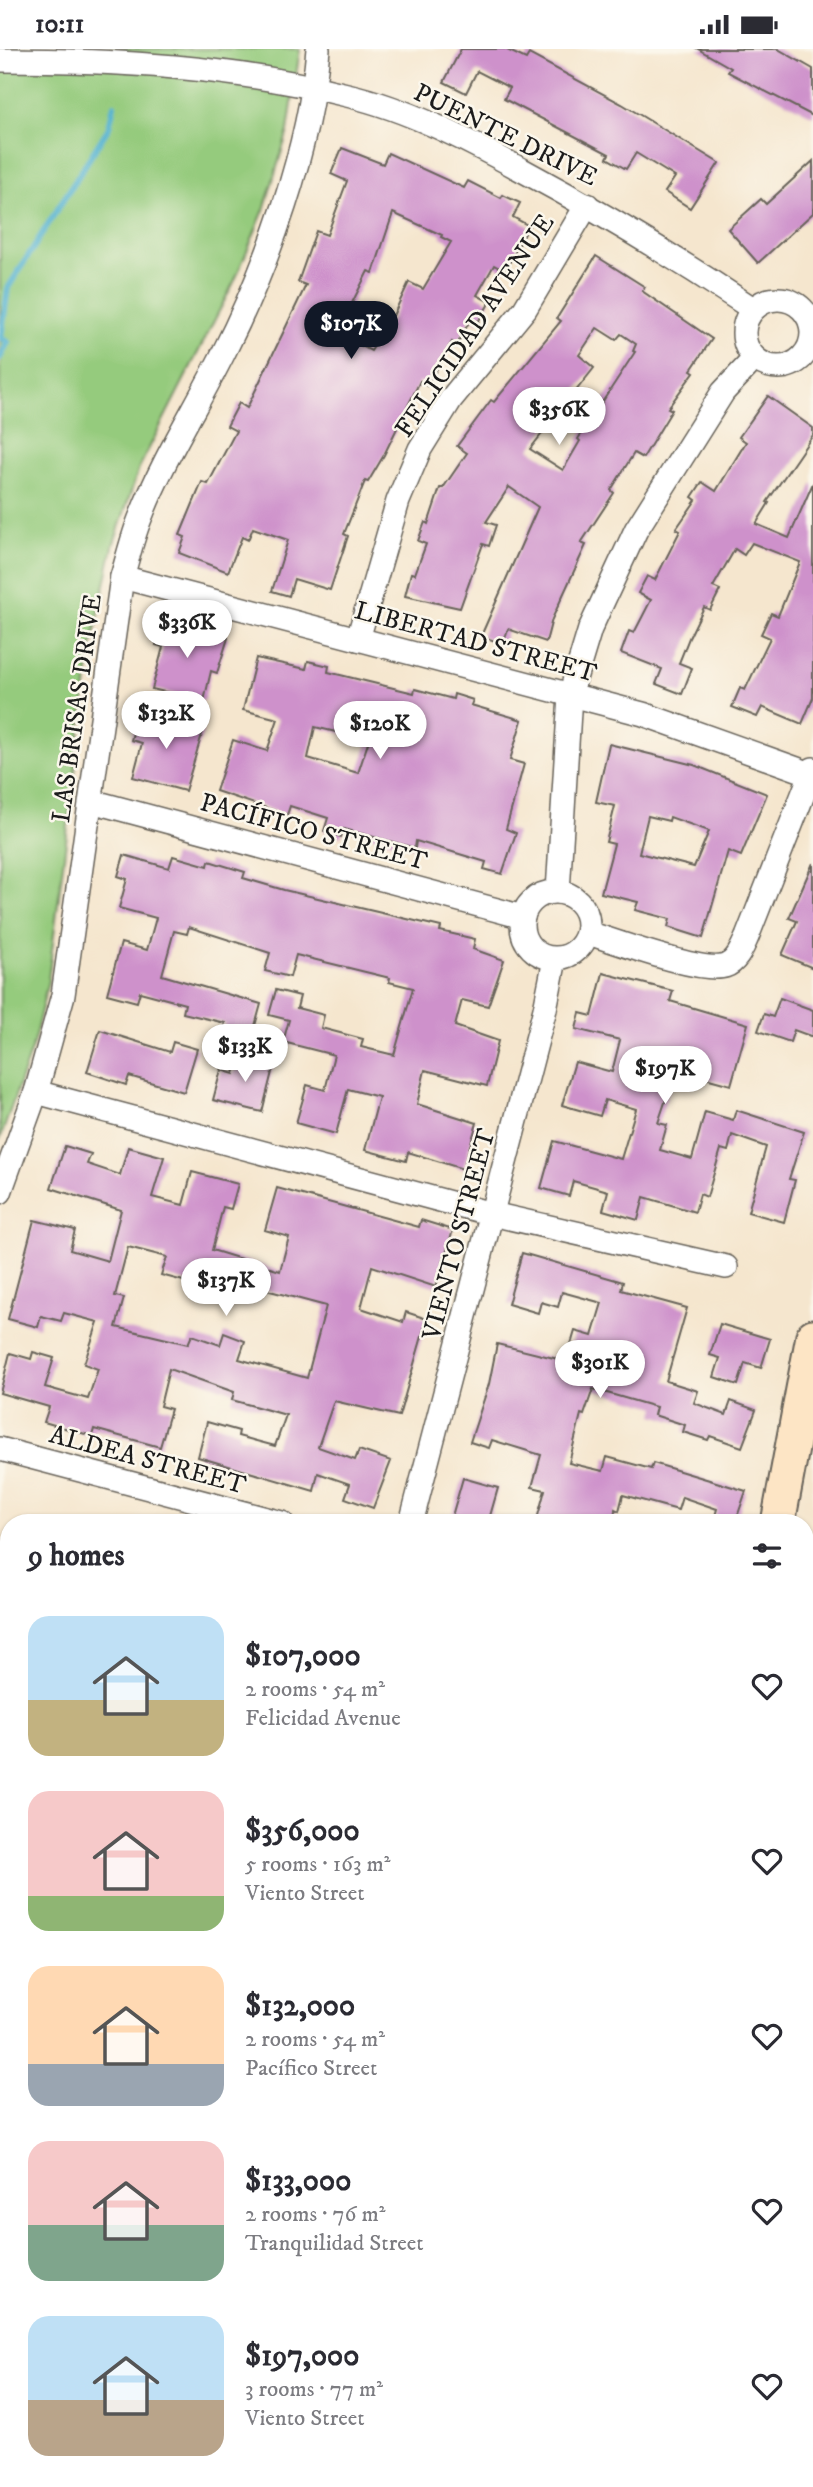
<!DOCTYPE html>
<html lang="en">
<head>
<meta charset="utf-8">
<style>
  :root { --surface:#fff; --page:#f2f2f3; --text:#2b2b33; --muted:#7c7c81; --accent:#111827 }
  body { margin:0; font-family:"IM FELL DW Pica",serif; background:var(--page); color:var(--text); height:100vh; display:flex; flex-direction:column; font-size:26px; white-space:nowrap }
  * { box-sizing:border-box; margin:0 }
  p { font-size:23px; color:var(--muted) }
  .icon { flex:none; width:38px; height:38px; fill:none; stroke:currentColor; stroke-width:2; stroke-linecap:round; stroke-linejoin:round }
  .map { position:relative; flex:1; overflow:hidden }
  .details { position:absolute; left:0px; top:1465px; width:814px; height:975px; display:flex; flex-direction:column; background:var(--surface); border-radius:28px 28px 0 0; box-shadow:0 2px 5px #0004 }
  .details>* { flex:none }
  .price { position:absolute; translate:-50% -60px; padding:0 16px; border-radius:24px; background:#fff; color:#222; font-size:23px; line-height:46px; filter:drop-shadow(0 2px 4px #0008) }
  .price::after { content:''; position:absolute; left:50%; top:42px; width:21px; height:16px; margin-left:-10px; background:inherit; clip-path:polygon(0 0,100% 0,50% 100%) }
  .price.selected { background:var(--accent); color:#fff }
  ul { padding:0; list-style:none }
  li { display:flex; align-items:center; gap:21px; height:175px; padding:0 28px }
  li span { display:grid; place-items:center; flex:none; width:196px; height:140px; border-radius:21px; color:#555 }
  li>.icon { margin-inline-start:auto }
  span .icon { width:84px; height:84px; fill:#fffc; stroke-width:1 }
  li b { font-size:30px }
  h2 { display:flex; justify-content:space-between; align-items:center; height:84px; padding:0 28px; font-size:30px }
  .status { display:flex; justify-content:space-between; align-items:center; height:49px; padding:0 35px; background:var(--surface); direction:ltr }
  .status svg { height:19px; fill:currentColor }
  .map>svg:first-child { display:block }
</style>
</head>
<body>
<div class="status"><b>10:11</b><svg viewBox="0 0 49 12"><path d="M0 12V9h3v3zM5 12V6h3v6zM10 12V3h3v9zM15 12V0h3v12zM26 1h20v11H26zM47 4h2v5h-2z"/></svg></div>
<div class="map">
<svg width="813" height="2438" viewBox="0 0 813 2438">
  <rect width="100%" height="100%" fill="#fbf7ec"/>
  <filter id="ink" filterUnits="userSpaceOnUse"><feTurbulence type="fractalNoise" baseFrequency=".0143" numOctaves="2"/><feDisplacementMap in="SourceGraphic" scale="14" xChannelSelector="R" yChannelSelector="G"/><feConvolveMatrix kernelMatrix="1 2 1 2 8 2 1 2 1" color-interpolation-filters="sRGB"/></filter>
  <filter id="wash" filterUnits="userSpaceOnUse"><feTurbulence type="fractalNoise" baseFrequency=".00686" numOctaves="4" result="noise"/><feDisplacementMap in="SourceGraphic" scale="28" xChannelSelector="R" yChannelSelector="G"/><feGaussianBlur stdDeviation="1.57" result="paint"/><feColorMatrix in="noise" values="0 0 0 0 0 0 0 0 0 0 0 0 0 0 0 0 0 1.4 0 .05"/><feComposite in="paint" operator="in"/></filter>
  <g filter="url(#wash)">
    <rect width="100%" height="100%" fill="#f5e6ce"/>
    <g fill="#95cb7d" stroke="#58744c" stroke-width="2">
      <path d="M0,0H300L288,82L264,161L235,231L139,419L113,497L90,607L48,932L34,992L0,1091Z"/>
      <path d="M0,1573L9,1599V2431H457L459,2438H0Z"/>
    </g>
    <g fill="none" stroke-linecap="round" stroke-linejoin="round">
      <g stroke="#52b2d0" stroke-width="6">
        <path d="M0,309L8,293L1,289L8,239L109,78L114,56"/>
        <path d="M0,2328L9,2340"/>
      </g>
    </g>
    <g id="blocks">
      <g fill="#ce91cb" fill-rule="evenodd">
        <path d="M461,0H505L526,10L529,5L622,55L719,114L690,159L665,143L675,128L636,104L626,120L607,109L609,105L504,50L510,39L477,22L466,44L444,33Z"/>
        <path d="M698,0H778L813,20V67L728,23L731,19Z"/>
        <path d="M342,99L383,115L388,104L464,139L468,132L501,149L503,146L520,154L513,168L529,177L505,222L494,216L477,246L490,253L478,273L471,269L457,296L452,293L427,337L420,332L384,406L368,433L365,432L344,485L348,487L330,541L294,530L289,547L272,542L288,491L253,479L248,491L242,488L228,523L179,504L185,488L180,486L202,433L208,435L236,382L227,377L239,354L247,359L306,236L298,233L316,182L327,186L347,132L331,125ZM393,164L442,186L441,188L451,193L423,240L409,233L390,273L371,302L337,284L368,222L373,224Z"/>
        <path d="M813,112V164L758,214L728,180L761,150L766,155Z"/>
        <path d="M596,207L645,238L642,242L712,290L691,321L694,323L668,359L672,361L643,409L634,404L611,441L614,444L581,494L586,496L552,570L546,593L508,580L503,595L481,587L538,458L509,438L486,473L496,476L489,497L483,495L460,559L405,547L411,524L415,525L426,495L418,492L425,473L428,475L440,439H443L467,404L457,397L491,351L494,353L561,272L557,269ZM597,279L616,291L621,285L636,295L633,302L635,303L578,390L580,392L563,421L530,400L594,319L579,306Z"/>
        <path d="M768,347L813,379V386L767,453L769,454L756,475L789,489L813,434V649L802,675L762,658L757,668L732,658L740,639L745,641L770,589L761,585L771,564L778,567L800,513L752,494L744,506L735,500L713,538L720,541L710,561L704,558L689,589L679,614L692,619L682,645L656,635L662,620L621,604L629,582L634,584L651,551L638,544L647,527L655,531L680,482L676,480L696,451L692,448L702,433L716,442L746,393L739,388Z"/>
        <path d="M163,570L228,589L217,624L211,622L204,652L152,640L163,598L156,596Z"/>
        <path d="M256,609L306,620L308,612L329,617L328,623L414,644L415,640L453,650L454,645L473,651L471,656L522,671L510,711L524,715L506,780L516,784L502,825L484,820L486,813L416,792L415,799L344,780L341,788L324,782L328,769L290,757L287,766L216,742L233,691L267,702L278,670L243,661ZM315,678L369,691L358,724L308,709Z"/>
        <path d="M146,663L203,682L185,742L133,728L142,694L131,691L137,671L144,673Z"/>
        <path d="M609,695L694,716L767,745L741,807L728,802L703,889L668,878L670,870L635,861L638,853L601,844L614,795L606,793L615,757L596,753ZM648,767L669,772L670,768L709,782L694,818L639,804Z"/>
        <path d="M124,806L169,819L173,807L208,817L209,812L245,823L243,829L284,841L441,878L440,882L475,890L473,900L504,911L488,957L462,951L455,977L498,992L487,1037L425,1021L417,1055L477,1074L463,1120L408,1103L406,1112L365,1101L379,1048L348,1040L336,1085L296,1074L307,1036L325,1041L334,1006L283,993L289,971L269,966L276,941L300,947L297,959L324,966L321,979L363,990L361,998L394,1006L413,939L389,933L390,929L296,906L290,928L265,922L270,904L189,878L187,885L174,882L162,926L261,955L250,995L221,987L225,974L183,964L185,955L140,943L137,953L107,945L121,894L147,901L156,869L119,859L127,830L118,827Z"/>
        <path d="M813,814V919L782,906L797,872L789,869Z"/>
        <path d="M603,924L673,942L670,952L748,975L731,1036L676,1021L658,1074L667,1076L660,1101L692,1110L705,1063L733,1071L736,1061L804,1083L789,1130L795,1131L784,1173L748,1163L766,1098L732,1086L728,1102L721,1100L707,1148L700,1145L695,1163L644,1148L638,1171L603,1161L608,1142L573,1132L569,1147L541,1139L554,1092L621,1110L636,1060L605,1051L600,1067L562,1056L575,1013L612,1023L620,991L576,980L580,964L592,967Z"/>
        <path d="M780,949L813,961V988L794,981L790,993L758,982L764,965L773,968Z"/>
        <path d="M100,981L170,1003L173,993L197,1000L184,1043L129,1027L126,1036L87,1023Z"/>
        <path d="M239,1007L274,1015L262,1063L213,1051L221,1021L234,1025Z"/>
        <path d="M65,1097L91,1105L87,1115L120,1126L128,1098L164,1108L152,1148L183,1156L192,1123L238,1135L231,1160L223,1158L212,1201L280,1222L289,1188L265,1181L277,1139L419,1178L421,1171L453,1181L436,1238L372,1217L361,1259L403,1273L406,1263L427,1270L399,1367L334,1352L318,1398L355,1411L359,1401L391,1412L373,1459L345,1449L350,1435L318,1424L314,1442L198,1408L207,1373L239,1382L238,1387L275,1397L286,1366L232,1351L234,1343L169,1320L160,1357L171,1360L160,1398L94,1380L92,1387L44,1373L49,1358L0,1344L10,1304L31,1310L33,1303L54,1309L45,1338L88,1350L98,1320L84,1315L98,1273L64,1264L61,1272L41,1267L38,1278L8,1270L34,1171L75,1181L70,1201L108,1212L121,1161L51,1139ZM128,1198L167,1208L161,1226L251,1250L255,1238L326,1257L307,1329L239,1310L245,1292L224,1284L220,1296L192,1286L188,1295L116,1278L124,1249L115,1247Z"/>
        <path d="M522,1204L623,1233L621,1241L687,1259L666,1332L698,1342L694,1354L726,1366L731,1352L756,1361L742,1398L710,1387L708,1391L683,1383L685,1376L654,1366L656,1358L593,1340L584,1366L581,1365L569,1414L603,1422L607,1408L651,1420L653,1414L746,1442L735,1474H713L717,1460L682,1448L678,1461L623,1446L619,1462L615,1460L614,1474H536L545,1441L532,1438L541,1406L492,1391L489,1399L470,1393L489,1335L497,1295L566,1312L575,1282L592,1287L602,1254L562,1243L558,1258L541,1253L538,1264L508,1255Z"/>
        <path d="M720,1275L770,1290L761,1319L745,1314L738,1336L714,1328L720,1309L710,1306Z"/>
        <path d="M463,1429L498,1439L488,1474H450Z"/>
      </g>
    </g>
  </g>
  <g filter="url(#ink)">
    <use href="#blocks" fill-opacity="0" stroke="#68635a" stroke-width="2"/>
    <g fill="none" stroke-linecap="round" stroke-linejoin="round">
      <defs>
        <g id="street">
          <path d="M0,11C116,11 234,18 347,46C408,60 467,91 522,121C602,164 678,210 753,260"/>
          <circle cx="778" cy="284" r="34"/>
          <path d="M122,528L643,665L811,725"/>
          <path d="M358,590L398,452L420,400L451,350L525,260L587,156"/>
          <path d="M91,752L523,868"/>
          <circle cx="555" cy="876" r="33"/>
          <path d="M558,843L570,646L590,580L636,481L723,343L754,310"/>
          <path d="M588,884C615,892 702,925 725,917C737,913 742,899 747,888L813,720"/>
          <path d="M36,1043L492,1165L726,1218"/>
          <path d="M0,1143L36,1043L63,946L122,528C128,508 133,486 141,467C163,410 196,359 223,305C268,216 310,99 318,0"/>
          <path d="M0,1400L282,1474"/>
          <path d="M411,1474L545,960L555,910"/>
          <path d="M0,1530L9,1552"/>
          <path d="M805,1622L813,1629"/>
          <path d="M805,1975L813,1959"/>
          <path d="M475,2431L478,2438"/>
          <path d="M712,2431L713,2438"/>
        </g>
        <g id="secondary">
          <path d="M778,1474L813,1287"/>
          <path d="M805,1552L813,1510"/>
          <path d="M0,2404L9,2400"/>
          <path d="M5,2438L24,2431"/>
        </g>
      </defs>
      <use href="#street" stroke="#68635a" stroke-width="26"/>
      <use href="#secondary" stroke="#68635a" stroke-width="37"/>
      <use href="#street" stroke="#fff" stroke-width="23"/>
      <use href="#secondary" stroke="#fde5c5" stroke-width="33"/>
    </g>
  </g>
  <g text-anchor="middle" stroke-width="5" stroke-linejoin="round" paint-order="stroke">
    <g font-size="26" fill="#1c1c1c" stroke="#fbf7ec">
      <text transform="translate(506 85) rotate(26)" y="9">PUENTE DRIVE</text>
      <text transform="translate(474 276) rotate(-56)" y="9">FELICIDAD AVENUE</text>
      <text transform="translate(476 592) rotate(15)" y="9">LIBERTAD STREET</text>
      <text transform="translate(76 659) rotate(-82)" y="9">LAS BRISAS DRIVE</text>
      <text transform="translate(314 782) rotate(15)" y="9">PACÍFICO STREET</text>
      <text transform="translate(458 1185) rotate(-75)" y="9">VIENTO STREET</text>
      <text transform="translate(148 1410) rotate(15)" y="9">ALDEA STREET</text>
    </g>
  </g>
</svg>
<b class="price selected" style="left:351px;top:312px">$107K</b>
<b class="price" style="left:559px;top:398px">$356K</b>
<b class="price" style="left:187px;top:611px">$336K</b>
<b class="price" style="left:166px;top:702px">$132K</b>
<b class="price" style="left:380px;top:712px">$120K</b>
<b class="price" style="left:245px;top:1035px">$133K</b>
<b class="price" style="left:665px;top:1057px">$197K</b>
<b class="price" style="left:226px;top:1269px">$137K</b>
<b class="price" style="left:600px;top:1351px">$301K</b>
<section class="details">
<h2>9 homes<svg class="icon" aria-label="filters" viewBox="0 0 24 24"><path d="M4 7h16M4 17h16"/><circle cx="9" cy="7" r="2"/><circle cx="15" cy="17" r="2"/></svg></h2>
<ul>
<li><span style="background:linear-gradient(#bfe0f5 60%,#c2b280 0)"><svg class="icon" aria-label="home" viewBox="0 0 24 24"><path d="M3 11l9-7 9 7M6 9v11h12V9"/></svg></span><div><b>$107,000</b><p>2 rooms · 54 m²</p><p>Felicidad Avenue</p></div><svg class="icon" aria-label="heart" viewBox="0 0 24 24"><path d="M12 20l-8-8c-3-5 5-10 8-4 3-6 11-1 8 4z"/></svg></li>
<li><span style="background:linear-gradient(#f6c9c9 75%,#8fb573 0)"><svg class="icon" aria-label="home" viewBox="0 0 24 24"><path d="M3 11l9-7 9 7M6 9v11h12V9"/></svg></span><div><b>$356,000</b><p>5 rooms · 163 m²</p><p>Viento Street</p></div><svg class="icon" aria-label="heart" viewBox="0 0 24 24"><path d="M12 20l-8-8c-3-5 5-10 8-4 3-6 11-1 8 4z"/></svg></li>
<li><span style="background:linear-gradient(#ffd9b3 70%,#9aa5b1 0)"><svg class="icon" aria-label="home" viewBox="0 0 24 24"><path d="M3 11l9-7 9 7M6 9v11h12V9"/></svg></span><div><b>$132,000</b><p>2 rooms · 54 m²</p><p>Pacífico Street</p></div><svg class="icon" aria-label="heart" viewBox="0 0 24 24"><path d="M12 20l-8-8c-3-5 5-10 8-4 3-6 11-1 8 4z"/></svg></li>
<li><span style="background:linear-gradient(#f6c9c9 60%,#7fa58c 0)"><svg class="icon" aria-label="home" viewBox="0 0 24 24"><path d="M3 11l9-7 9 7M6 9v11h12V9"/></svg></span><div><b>$133,000</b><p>2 rooms · 76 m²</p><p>Tranquilidad Street</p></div><svg class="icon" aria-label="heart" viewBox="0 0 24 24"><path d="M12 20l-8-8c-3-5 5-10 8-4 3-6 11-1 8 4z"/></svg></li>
<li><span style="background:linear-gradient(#bfe0f5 60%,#b9a48a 0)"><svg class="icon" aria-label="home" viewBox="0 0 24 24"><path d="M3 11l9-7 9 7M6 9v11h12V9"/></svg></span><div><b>$197,000</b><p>3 rooms · 77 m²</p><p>Viento Street</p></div><svg class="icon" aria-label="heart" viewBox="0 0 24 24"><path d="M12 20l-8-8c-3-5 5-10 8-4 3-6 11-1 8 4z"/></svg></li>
</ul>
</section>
</div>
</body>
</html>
